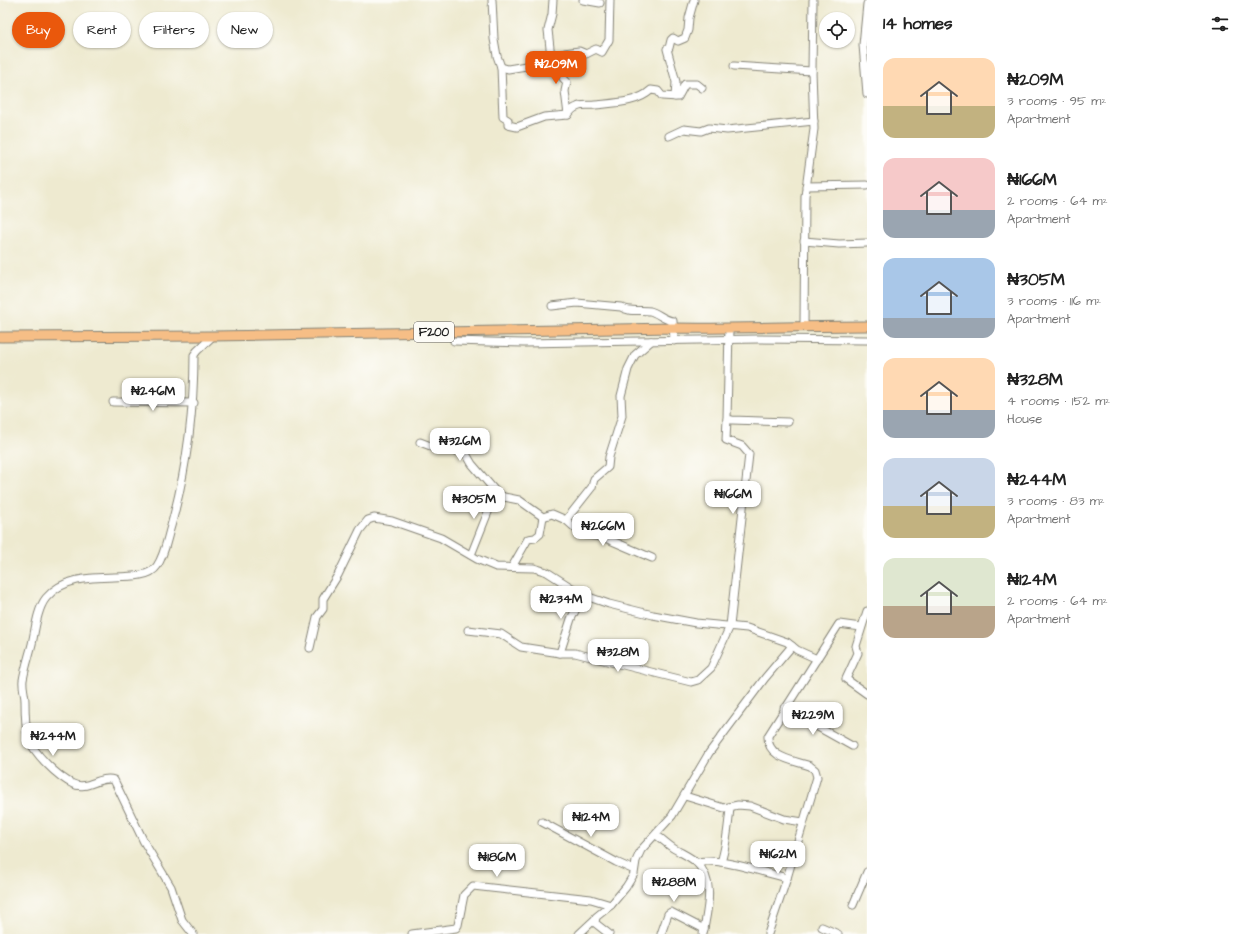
<!DOCTYPE html>
<html lang="en">
<head>
<meta charset="utf-8">
<style>
  :root { --surface:#fff; --page:#f2f2f2; --text:#222; --muted:#767676; --accent:#ea580c }
  body { margin:0; font-family:"Architects Daughter",sans-serif; background:var(--page); color:var(--text); height:100vh; display:flex; flex-direction:column; font-size:15px; white-space:nowrap }
  * { box-sizing:border-box; margin:0 }
  p { font-size:13px; color:var(--muted) }
  .icon { flex:none; width:22px; height:22px; fill:none; stroke:currentColor; stroke-width:2; stroke-linecap:round; stroke-linejoin:round }
  .map { position:relative; flex:1; overflow:hidden }
  .details { display:flex; flex-direction:column; background:var(--surface); width:380px }
  .details>* { flex:none }
  .banner { position:absolute; left:12px; top:12px; width:380px; height:36px; display:flex; gap:8px }
  .tools { position:absolute; left:819px; top:12px; display:grid; gap:8px }
  .tools a { display:grid; place-items:center; width:36px; height:36px; border-radius:50%; background:var(--surface); box-shadow:0 1px 3px #0004; font-size:20px }
  .price { position:absolute; translate:-50% -34px; padding:0 9px; border-radius:8px; background:#fff; color:#222; font-size:13px; line-height:26px; filter:drop-shadow(0 1px 2px #0008) }
  .price::after { content:''; position:absolute; left:50%; top:24px; width:12px; height:9px; margin-left:-6px; background:inherit; clip-path:polygon(0 0,100% 0,50% 100%) }
  .price.current { background:var(--accent); color:#fff }
  ul { padding:0; list-style:none }
  li { display:flex; align-items:center; gap:12px; height:100px; padding:0 16px }
  li span { display:grid; place-items:center; flex:none; width:112px; height:80px; border-radius:12px; color:#555 }
  li>.icon { margin-inline-start:auto }
  span .icon { width:48px; height:48px; fill:#fffc; stroke-width:1 }
  li b { font-size:17px }
  h2 { display:flex; justify-content:space-between; align-items:center; height:48px; padding:0 16px; font-size:17px }
  .pill { padding:0 14px; border-radius:18px; background:var(--surface); box-shadow:0 1px 3px #0004; font-size:14px; line-height:36px }
  .pill.current { background:var(--accent); color:#fff }
  main { display:flex; flex:1; min-height:0 }
  .map>svg:first-child { display:block }
</style>
</head>
<body>
<main>
<div class="map">
<svg width="867" height="934" viewBox="0 0 867 934">
  <rect width="100%" height="100%" fill="#fdfcf7"/>
  <filter id="ink" filterUnits="userSpaceOnUse"><feTurbulence type="fractalNoise" baseFrequency=".025" numOctaves="2"/><feDisplacementMap in="SourceGraphic" scale="8" xChannelSelector="R" yChannelSelector="G"/><feConvolveMatrix kernelMatrix="1 2 1 2 8 2 1 2 1" color-interpolation-filters="sRGB"/></filter>
  <filter id="wash" filterUnits="userSpaceOnUse"><feTurbulence type="fractalNoise" baseFrequency=".012" numOctaves="4" result="noise"/><feDisplacementMap in="SourceGraphic" scale="16" xChannelSelector="R" yChannelSelector="G"/><feGaussianBlur stdDeviation="0.9" result="paint"/><feColorMatrix in="noise" values="0 0 0 0 0 0 0 0 0 0 0 0 0 0 0 0 0 1.4 0 .05"/><feComposite in="paint" operator="in"/></filter>
  <g filter="url(#wash)">
    <rect width="100%" height="100%" fill="#eeead0"/>
  </g>
  <g filter="url(#ink)">
    <g fill="none" stroke-linecap="round" stroke-linejoin="round">
      <defs>
        <g id="minor">
          <path d="M492,0L494,39L497,56L501,67L503,117L508,120V125L517,127L544,117L568,115C570,112 573,108 577,107C582,104 589,106 595,105C614,103 637,103 651,90L658,91L662,96L678,97L685,84H697L702,88"/>
          <path d="M583,0L600,3"/>
          <path d="M867,4L863,45L867,94"/>
          <path d="M565,53L567,62L563,78L567,82L565,91L568,115"/>
          <path d="M551,57L548,30L552,14L553,0"/>
          <path d="M734,66L812,71"/>
          <path d="M501,67L508,69L532,65L543,59L565,53L579,51L586,54L596,49L602,52L609,40L610,0"/>
          <path d="M675,97L676,82L667,49L669,48L671,40L673,38L678,41L685,38L688,30L689,18L694,0"/>
          <path d="M669,136L684,129L701,131L709,128L727,130L814,121"/>
          <path d="M806,186L867,185"/>
          <path d="M804,241L839,244L867,243"/>
          <path d="M552,306L577,303L621,307C630,313 640,309 650,311C658,313 664,320 673,321L674,341"/>
          <path d="M804,326L805,196L814,129L812,71L813,0"/>
          <path d="M729,329L727,419L732,420L788,422"/>
          <path d="M454,341L524,343L758,339L867,340"/>
          <path d="M113,402L194,403"/>
          <path d="M420,442L433,447L465,452L472,464L497,493L504,497L519,500L543,517"/>
          <path d="M566,520L592,487L594,479L608,467L609,457L622,416L621,396L628,369L635,355L651,341"/>
          <path d="M471,555L496,492"/>
          <path d="M512,567L528,539L535,538L540,534L543,517L552,514L566,520L576,529L586,535L603,537L652,558"/>
          <path d="M867,611L856,646L858,653L846,679L867,694"/>
          <path d="M468,630L501,634L521,647L560,653H575L691,682L698,680L711,668L730,626L749,454L742,446L726,440L727,419"/>
          <path d="M310,648L317,617L323,609V599L338,575L360,530L368,520L374,518L392,521L441,538L477,559L496,567L534,568L547,572L583,595L609,604L653,615L696,623L747,628L787,642L797,650L817,659"/>
          <path d="M560,653L571,619L583,595"/>
          <path d="M784,708L852,746"/>
          <path d="M685,796L724,808L738,805L750,806L784,819L803,822"/>
          <path d="M542,822L616,862L634,870"/>
          <path d="M656,835C662,839 667,844 673,848C681,853 691,857 697,863C716,882 707,911 703,934"/>
          <path d="M721,862C727,844 728,827 730,808"/>
          <path d="M697,863C712,855 769,874 787,878"/>
          <path d="M853,905L867,872"/>
          <path d="M822,927L838,934"/>
          <path d="M193,934L182,920L171,887L144,842L114,780C100,775 87,791 73,784C58,777 33,753 28,737C25,725 25,713 25,701C25,694 22,687 23,680C25,668 29,656 32,644C35,631 37,609 46,598C75,562 142,589 157,566C165,554 167,539 171,526C187,468 194,415 194,355L197,351L213,336"/>
          <path d="M412,934L456,928L458,925L464,895L473,886L591,899L611,905"/>
          <path d="M579,934L594,920"/>
          <path d="M609,934L595,923L596,917L611,905L626,887L634,874L636,861L641,850L672,816L709,753L765,678L792,646"/>
          <path d="M661,934L668,914L671,912L704,929"/>
          <path d="M768,934L787,878L817,777L815,770L810,766C793,760 767,758 768,736L839,624L861,627"/>
        </g>
        <path id="major" d="M0,337L213,336L673,328C738,329 802,326 867,326"/>
      </defs>
      <use href="#minor" stroke="#858376" stroke-width="9"/>
      <use href="#major" stroke="#858376" stroke-width="11"/>
      <use href="#minor" stroke="#fff" stroke-width="7"/>
      <use href="#major" stroke="#f6be86" stroke-width="9"/>
    </g>
  </g>
  <g text-anchor="middle" stroke-width="4" stroke-linejoin="round" paint-order="stroke">
    <rect fill="#fdfcf7" stroke="#605f5e" stroke-width="1" x="414" y="322" width="40" height="20" rx="3"/>
    <g font-size="12" font-weight="bold" fill="#1c1c1c">
      <text x="434" y="336">F200</text>
    </g>
  </g>
</svg>
<div class="tools">
<a><svg class="icon" aria-label="locate" viewBox="0 0 24 24"><circle cx="12" cy="12" r="6"/><path d="M12 2v4M12 18v4M2 12h4M18 12h4"/></svg></a>
</div>
<b class="price current" style="left:556px;top:85px">₦209M</b>
<b class="price" style="left:153px;top:412px">₦246M</b>
<b class="price" style="left:460px;top:462px">₦326M</b>
<b class="price" style="left:733px;top:515px">₦166M</b>
<b class="price" style="left:474px;top:520px">₦305M</b>
<b class="price" style="left:603px;top:547px">₦266M</b>
<b class="price" style="left:561px;top:620px">₦234M</b>
<b class="price" style="left:618px;top:673px">₦328M</b>
<b class="price" style="left:813px;top:736px">₦229M</b>
<b class="price" style="left:53px;top:757px">₦244M</b>
<b class="price" style="left:591px;top:838px">₦124M</b>
<b class="price" style="left:778px;top:875px">₦162M</b>
<b class="price" style="left:497px;top:878px">₦186M</b>
<b class="price" style="left:674px;top:903px">₦288M</b>
<div class="banner">
<a class="pill current">Buy</a>
<a class="pill">Rent</a>
<a class="pill">Filters</a>
<a class="pill">New</a>
</div>
</div>
<section class="details">
<h2>14 homes<svg class="icon" aria-label="filters" viewBox="0 0 24 24"><path d="M4 7h16M4 17h16"/><circle cx="9" cy="7" r="2"/><circle cx="15" cy="17" r="2"/></svg></h2>
<ul>
<li><span style="background:linear-gradient(#ffd9b3 60%,#c2b280 0)"><svg class="icon" aria-label="home" viewBox="0 0 24 24"><path d="M3 11l9-7 9 7M6 9v11h12V9"/></svg></span><div><b>₦209M</b><p>3 rooms · 95 m²</p><p>Apartment</p></div></li>
<li><span style="background:linear-gradient(#f6c9c9 65%,#9aa5b1 0)"><svg class="icon" aria-label="home" viewBox="0 0 24 24"><path d="M3 11l9-7 9 7M6 9v11h12V9"/></svg></span><div><b>₦166M</b><p>2 rooms · 64 m²</p><p>Apartment</p></div></li>
<li><span style="background:linear-gradient(#a9c7e8 75%,#9aa5b1 0)"><svg class="icon" aria-label="home" viewBox="0 0 24 24"><path d="M3 11l9-7 9 7M6 9v11h12V9"/></svg></span><div><b>₦305M</b><p>3 rooms · 116 m²</p><p>Apartment</p></div></li>
<li><span style="background:linear-gradient(#ffd9b3 65%,#9aa5b1 0)"><svg class="icon" aria-label="home" viewBox="0 0 24 24"><path d="M3 11l9-7 9 7M6 9v11h12V9"/></svg></span><div><b>₦328M</b><p>4 rooms · 152 m²</p><p>House</p></div></li>
<li><span style="background:linear-gradient(#c9d6e8 60%,#c2b280 0)"><svg class="icon" aria-label="home" viewBox="0 0 24 24"><path d="M3 11l9-7 9 7M6 9v11h12V9"/></svg></span><div><b>₦244M</b><p>3 rooms · 83 m²</p><p>Apartment</p></div></li>
<li><span style="background:linear-gradient(#dfe7d0 60%,#b9a48a 0)"><svg class="icon" aria-label="home" viewBox="0 0 24 24"><path d="M3 11l9-7 9 7M6 9v11h12V9"/></svg></span><div><b>₦124M</b><p>2 rooms · 64 m²</p><p>Apartment</p></div></li>
</ul>
</section>
</main>
</body>
</html>
